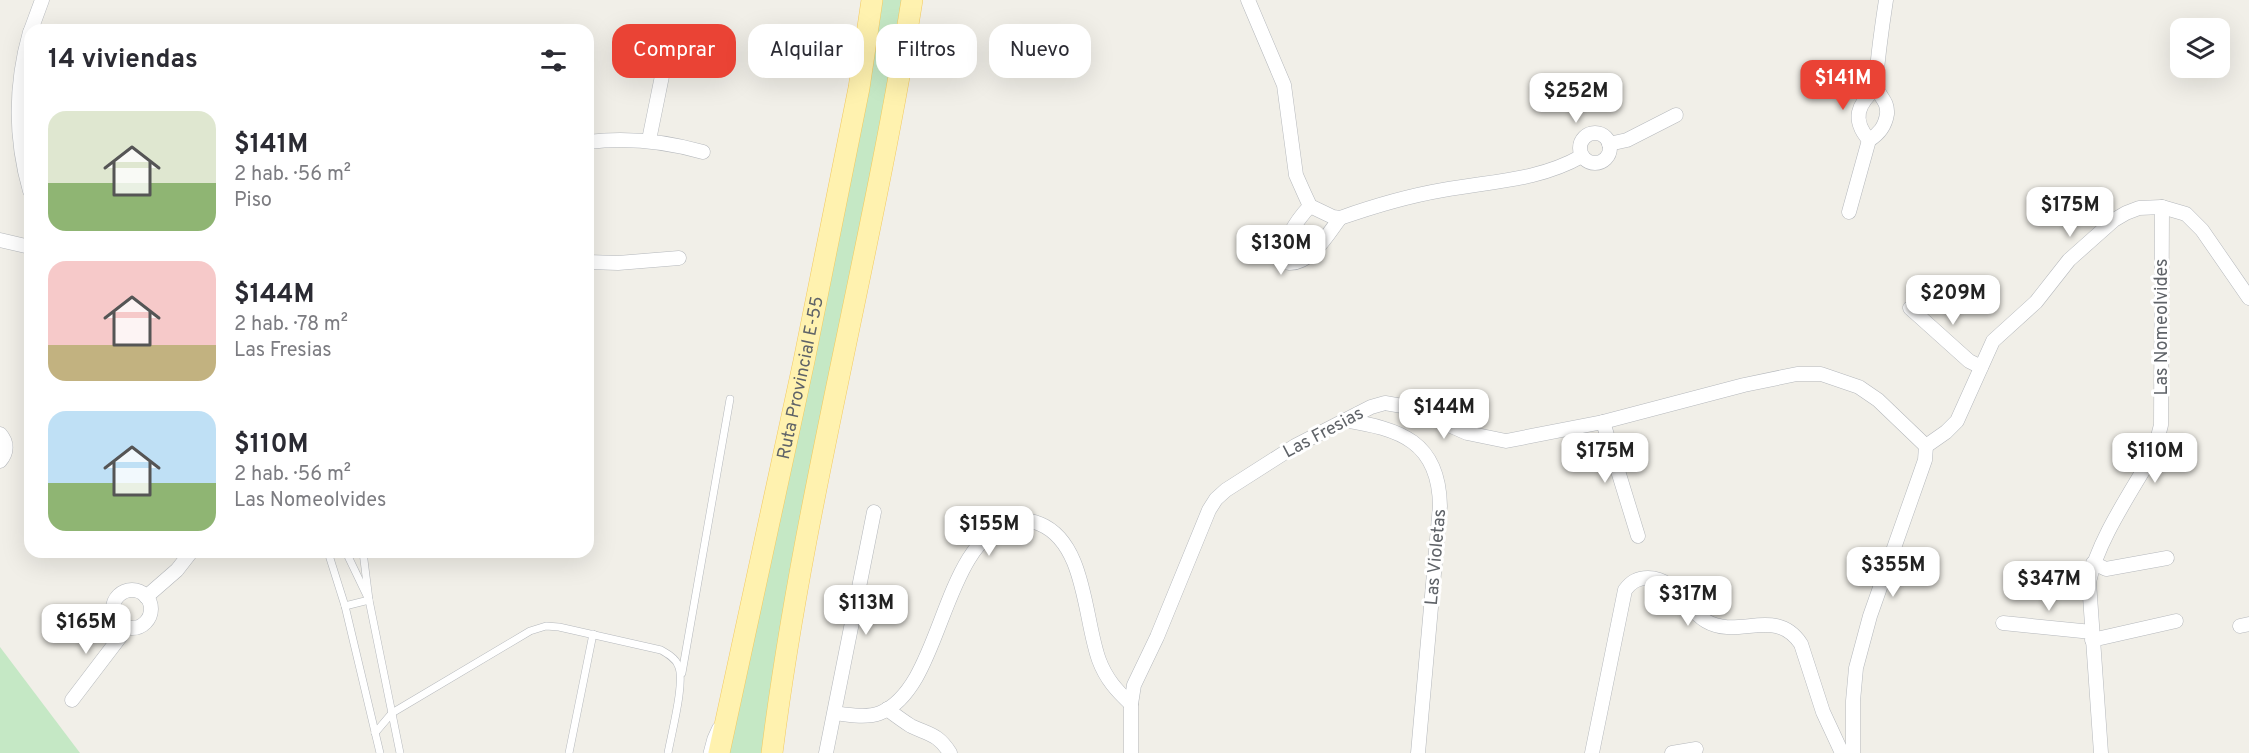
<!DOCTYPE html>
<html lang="es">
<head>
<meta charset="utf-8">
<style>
  :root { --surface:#fff; --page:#f7f7f7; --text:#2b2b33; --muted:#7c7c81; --accent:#ea4335 }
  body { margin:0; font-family:Overpass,sans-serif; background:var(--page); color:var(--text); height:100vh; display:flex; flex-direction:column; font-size:22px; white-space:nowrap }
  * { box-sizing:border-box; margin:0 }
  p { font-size:20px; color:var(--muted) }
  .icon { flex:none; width:33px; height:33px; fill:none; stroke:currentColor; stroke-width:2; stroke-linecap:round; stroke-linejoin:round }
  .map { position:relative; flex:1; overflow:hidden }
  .details { position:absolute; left:24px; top:24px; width:570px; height:534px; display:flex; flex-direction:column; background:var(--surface); border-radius:18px; box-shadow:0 6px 24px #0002 }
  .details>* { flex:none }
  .hud { position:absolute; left:612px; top:24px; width:570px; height:54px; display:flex; gap:12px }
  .buttons { position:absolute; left:2170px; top:18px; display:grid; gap:12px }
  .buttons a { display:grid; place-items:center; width:60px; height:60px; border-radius:12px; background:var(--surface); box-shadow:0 6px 24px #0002; font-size:30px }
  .price { position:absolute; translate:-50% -51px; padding:0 14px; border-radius:12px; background:#fff; color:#222; font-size:20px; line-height:39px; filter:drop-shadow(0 2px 3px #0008) }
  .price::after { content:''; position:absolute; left:50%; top:36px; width:18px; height:14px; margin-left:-9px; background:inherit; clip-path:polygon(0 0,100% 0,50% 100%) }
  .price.current { background:var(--accent); color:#fff }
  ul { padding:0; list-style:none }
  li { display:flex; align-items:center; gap:18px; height:150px; padding:0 24px }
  li span { display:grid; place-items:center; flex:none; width:168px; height:120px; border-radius:18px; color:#555 }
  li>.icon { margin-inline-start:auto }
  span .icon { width:72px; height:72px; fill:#fffc; stroke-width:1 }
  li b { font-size:26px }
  h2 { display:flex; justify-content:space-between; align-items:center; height:72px; padding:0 24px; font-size:26px }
  .chip { padding:0 21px; border-radius:18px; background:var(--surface); box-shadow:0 6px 24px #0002; font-size:21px; line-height:54px }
  .chip.current { background:var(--accent); color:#fff }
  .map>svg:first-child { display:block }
</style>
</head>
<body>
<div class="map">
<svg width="2249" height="753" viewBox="0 0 2249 753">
  <rect width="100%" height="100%" fill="#f1efe8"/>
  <g fill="#c5e8c5">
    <path d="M881,0H904L763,753H729Z"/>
    <path d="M0,647L80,753H0Z"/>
  </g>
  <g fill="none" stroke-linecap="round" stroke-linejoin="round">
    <defs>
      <g id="lane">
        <path d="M328,552L345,606L380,753"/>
        <path d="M346,552L369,600L400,753"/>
        <path d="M345,606L369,600L363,552"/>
        <path d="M682,673L730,399"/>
        <path d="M375,733L392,713L530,631L546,626L559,627L661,650C668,654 675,658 678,665C686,680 671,735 668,753"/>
        <path d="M569,753L593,634"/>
        <path d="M707,753L711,738L716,727"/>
      </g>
      <g id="street">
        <path d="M1248,0L1284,85L1296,175L1304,193L1310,206L1333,217L1340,218C1374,206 1408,196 1443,190C1491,181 1538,181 1582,156"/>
        <path d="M31,30L42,0"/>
        <path d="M30,32C15,85 15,139 30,191"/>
        <circle cx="1595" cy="148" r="15"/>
        <path d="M649,140L662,76L667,64"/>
        <path d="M1869,140C1851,119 1858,104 1876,88"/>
        <path d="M588,142C628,137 664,141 703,152"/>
        <path d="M1609,144L1627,140L1676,115"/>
        <path d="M1310,206C1298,219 1283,239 1285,259L1289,263C1311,264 1328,234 1340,218"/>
        <path d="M1849,212L1869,140C1879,134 1885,127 1887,114C1888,102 1881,98 1877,89C1874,80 1884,13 1886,0"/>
        <path d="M0,240L30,247"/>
        <path d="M588,262L618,263L679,258"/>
        <path d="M1910,308L1969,361L1981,367"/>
        <path d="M1344,420C1400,429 1439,441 1440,506L1418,753"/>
        <path d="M1603,422L1638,536"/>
        <path d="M0,434C8,443 7,453 0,461"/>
        <path d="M1926,446L1946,432L1957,421L1993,341L2036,302L2069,260L2114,220L2126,213L2139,208L2162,207L2186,214L2202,230L2249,298"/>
        <path d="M2093,563L2106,569L2167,558"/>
        <circle cx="132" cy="609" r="19"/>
        <path d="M146,597L177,570L191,552"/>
        <path d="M2003,623L2092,632"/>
        <path d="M2240,626L2249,624"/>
        <path d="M2092,640L2176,621"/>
        <path d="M72,700L120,637L125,627"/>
        <path d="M887,709C895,715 903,721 911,726C930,735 938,734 950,753"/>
        <path d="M835,713C849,715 867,718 880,713C944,687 940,541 1013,522C1021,519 1032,521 1040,524C1086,543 1084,619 1099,660C1106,679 1117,691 1131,704"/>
        <path d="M826,753L874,512"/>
        <path d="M1131,753V704L1134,685L1157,637L1209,510L1216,499L1226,490L1295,446L1371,407L1385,403L1408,407L1467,433L1506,441L1603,422L1744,385L1797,374H1821L1859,387L1878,400L1926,446"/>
        <path d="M1592,753L1625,590C1631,582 1637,578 1648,578C1676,578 1684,608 1706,621C1738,640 1776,606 1801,644L1823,712L1842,753"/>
        <path d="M1672,753L1696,749"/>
        <path d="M1853,753V701L1856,668L1870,616L1918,480L1925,460L1926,446"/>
        <path d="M2101,753L2089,582C2098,539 2132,491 2154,452L2161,425L2162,207"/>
      </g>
      <g id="primary">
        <path id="s1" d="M719,753L804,361L859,88L872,0"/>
        <path d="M772,753C804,499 872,252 912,0"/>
      </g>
    </defs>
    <use href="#lane" stroke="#b5b8bc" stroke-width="8"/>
    <use href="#street" stroke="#b5b8bc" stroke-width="15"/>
    <use href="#primary" stroke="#f2c960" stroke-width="22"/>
    <use href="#lane" stroke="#fff" stroke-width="7"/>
    <use href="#street" stroke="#fff" stroke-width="14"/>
    <use href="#primary" stroke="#fff2af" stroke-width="21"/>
  </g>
  <g text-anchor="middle" stroke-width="6" stroke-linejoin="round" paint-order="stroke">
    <g font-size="18" fill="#5f6368" stroke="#fff">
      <text transform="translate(2161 327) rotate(-90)" y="6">Las Nomeolvides</text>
      <text dy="6" stroke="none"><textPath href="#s1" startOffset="384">Ruta Provincial E-55</textPath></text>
      <text transform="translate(1323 432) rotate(-28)" y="6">Las Fresias</text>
      <text transform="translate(1435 557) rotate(-85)" y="6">Las Violetas</text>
    </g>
  </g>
</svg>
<div class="buttons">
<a><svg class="icon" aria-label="layers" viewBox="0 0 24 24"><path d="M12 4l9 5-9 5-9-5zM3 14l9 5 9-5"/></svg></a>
</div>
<b class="price current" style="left:1843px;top:111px">$141M</b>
<b class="price" style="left:1576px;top:124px">$252M</b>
<b class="price" style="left:2070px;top:238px">$175M</b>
<b class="price" style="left:1281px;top:276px">$130M</b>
<b class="price" style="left:1953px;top:326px">$209M</b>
<b class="price" style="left:1444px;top:440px">$144M</b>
<b class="price" style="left:1605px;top:484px">$175M</b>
<b class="price" style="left:2155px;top:484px">$110M</b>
<b class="price" style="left:989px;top:557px">$155M</b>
<b class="price" style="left:1893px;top:598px">$355M</b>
<b class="price" style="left:2049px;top:612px">$347M</b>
<b class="price" style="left:1688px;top:627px">$317M</b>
<b class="price" style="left:866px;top:636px">$113M</b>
<b class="price" style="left:86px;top:655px">$165M</b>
<div class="hud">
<a class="chip current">Comprar</a>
<a class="chip">Alquilar</a>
<a class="chip">Filtros</a>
<a class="chip">Nuevo</a>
</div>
<section class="details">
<h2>14 viviendas<svg class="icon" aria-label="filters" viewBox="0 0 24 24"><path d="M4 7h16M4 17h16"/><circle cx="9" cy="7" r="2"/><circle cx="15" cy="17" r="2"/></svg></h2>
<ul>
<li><span style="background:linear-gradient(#dfe7d0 60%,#8fb573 0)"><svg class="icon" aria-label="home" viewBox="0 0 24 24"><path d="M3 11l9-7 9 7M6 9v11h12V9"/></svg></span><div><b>$141M</b><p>2 hab. · 56 m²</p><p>Piso</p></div></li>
<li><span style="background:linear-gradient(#f6c9c9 70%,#c2b280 0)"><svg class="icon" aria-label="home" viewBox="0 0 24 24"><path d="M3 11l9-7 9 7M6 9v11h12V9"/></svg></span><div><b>$144M</b><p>2 hab. · 78 m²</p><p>Las Fresias</p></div></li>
<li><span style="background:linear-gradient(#bfe0f5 60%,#8fb573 0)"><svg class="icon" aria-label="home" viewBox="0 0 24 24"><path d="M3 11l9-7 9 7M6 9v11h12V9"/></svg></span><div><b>$110M</b><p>2 hab. · 56 m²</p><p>Las Nomeolvides</p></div></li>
</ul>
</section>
</div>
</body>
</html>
